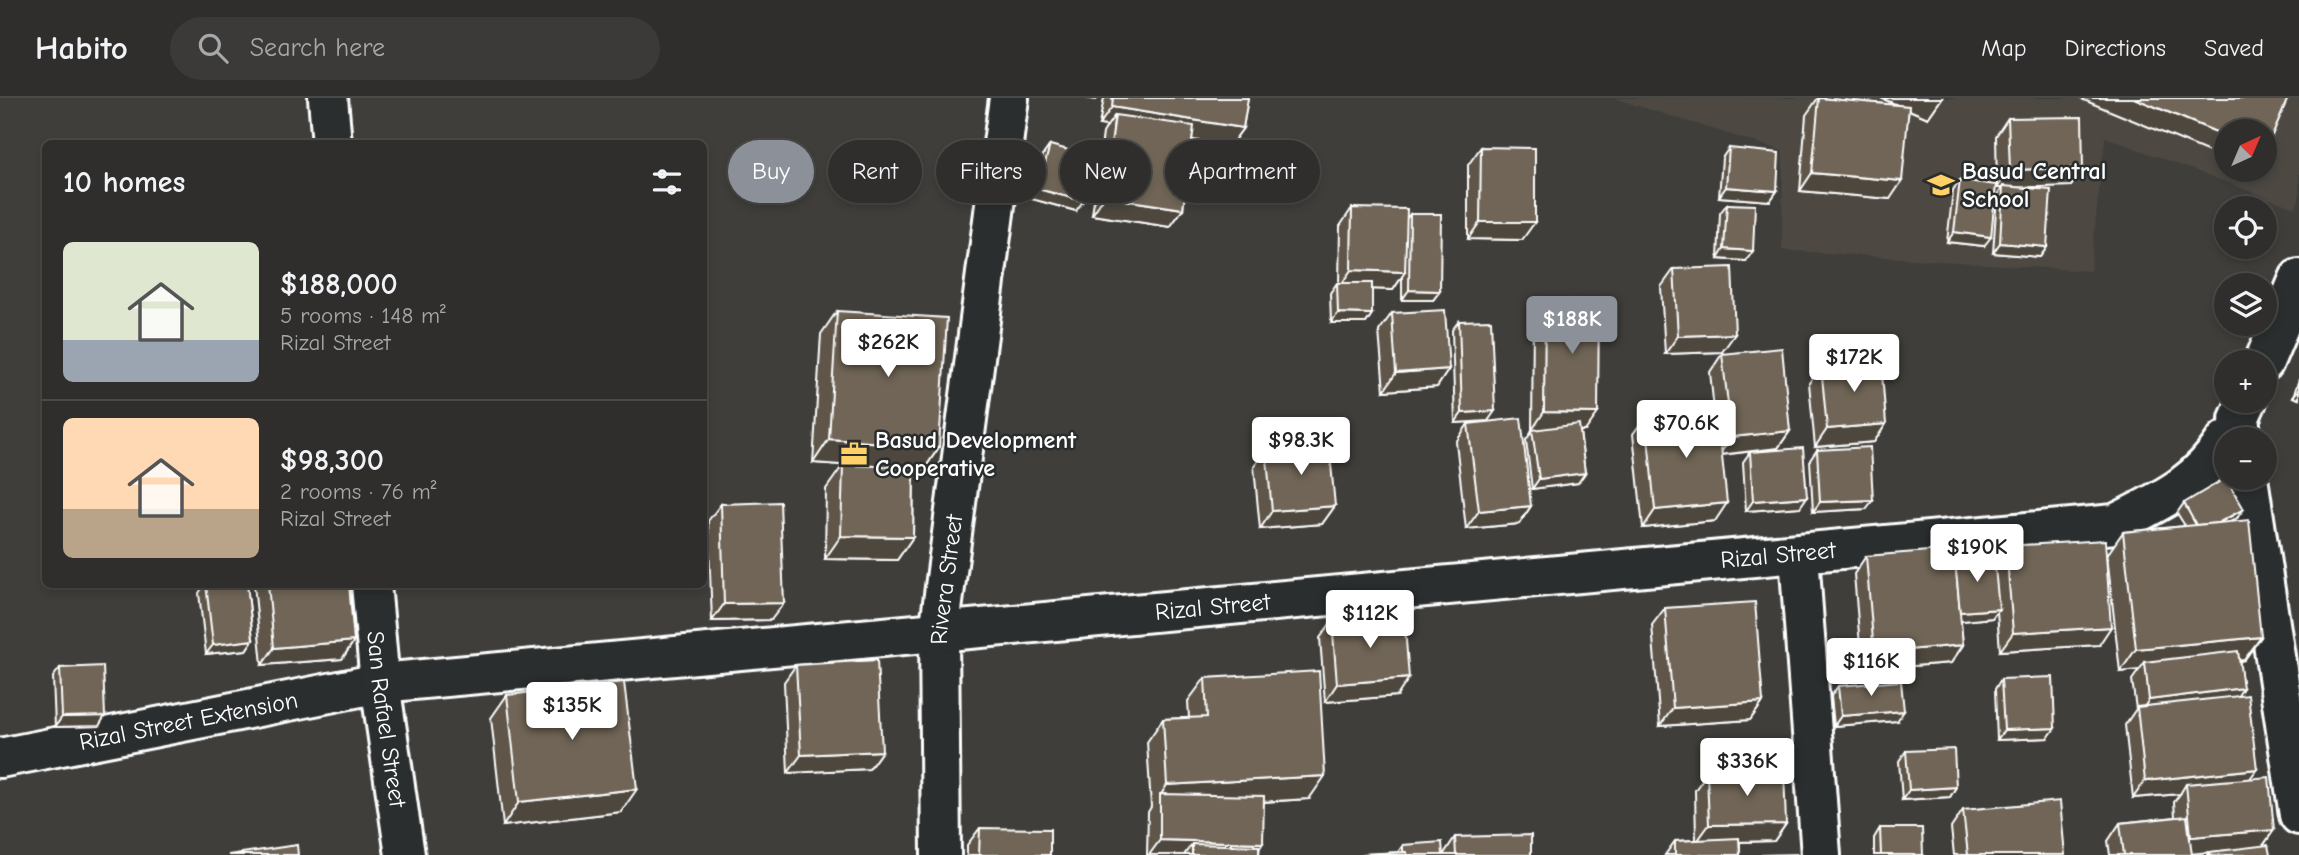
<!DOCTYPE html>
<html lang="en">
<head>
<meta charset="utf-8">
<style>
  :root { --surface:#2f2e2c; --page:#3b3a38; --text:#f1f3f6; --muted:#a7a8a9; --line:#4a4a48; --accent:#8c9099 }
  body { margin:0; font-family:"Comic Neue",sans-serif; background:var(--page); color:var(--text); height:100vh; display:flex; flex-direction:column; font-size:26px; white-space:nowrap }
  * { box-sizing:border-box; margin:0 }
  p { font-size:23px; color:var(--muted) }
  .icon { flex:none; width:38px; height:38px; fill:none; stroke:currentColor; stroke-width:2; stroke-linecap:round; stroke-linejoin:round }
  .map { position:relative; flex:1; overflow:hidden }
  .panel { position:absolute; left:42px; top:42px; width:665px; height:448px; display:flex; flex-direction:column; background:var(--surface); border-radius:10px; box-shadow:0 4px 10px #0003,0 0 0 2px var(--line) }
  .panel>* { flex:none }
  .top-card { position:absolute; left:728px; top:42px; width:665px; height:63px; display:flex; gap:14px }
  .needle { width:46px; rotate:44deg }
  .fabs { position:absolute; left:2214px; top:21px; display:grid; gap:14px }
  .fabs a { display:grid; place-items:center; width:63px; height:63px; border-radius:50%; background:var(--surface); box-shadow:0 4px 10px #0003,0 0 0 2px var(--line); font-size:35px }
  .price { position:absolute; translate:-50% -60px; padding:0 16px; border-radius:7px; background:#fff; color:#222; font-size:23px; line-height:46px; filter:drop-shadow(0 2px 4px #0008) }
  .price::after { content:''; position:absolute; left:50%; top:42px; width:21px; height:16px; margin-left:-10px; background:inherit; clip-path:polygon(0 0,100% 0,50% 100%) }
  .price.selected { background:var(--accent); color:#fff }
  ul { padding:0; list-style:none }
  li { display:flex; align-items:center; gap:21px; height:175px; padding:0 21px }
  li+li { border-top:2px solid var(--line) }
  li span { display:grid; place-items:center; flex:none; width:196px; height:140px; border-radius:10px; color:#555 }
  li>.icon { margin-inline-start:auto }
  span .icon { width:84px; height:84px; fill:#fffc; stroke-width:1 }
  li b { font-size:30px }
  h2 { display:flex; justify-content:space-between; align-items:center; height:84px; padding:0 21px; font-size:30px }
  .pill { padding:0 24px; border-radius:32px; background:var(--surface); box-shadow:0 4px 10px #0003,0 0 0 2px var(--line); font-size:24px; line-height:63px }
  .pill.selected { background:var(--accent); color:#fff }
  header { display:flex; align-items:center; gap:42px; box-sizing:border-box; height:98px; padding:0 35px; background:var(--surface); border-bottom:2px solid var(--line) }
  header strong { font-size:33px }
  nav { display:flex; gap:38px; margin-inline-start:auto; font-size:24px }
  .search { width:490px; height:63px; background:var(--page); display:flex; align-items:center; gap:18px; box-sizing:border-box; padding:0 24px; border-radius:38px; color:var(--muted); font-size:26px }
  .map>svg:first-child { display:block }
</style>
</head>
<body>
<header>
<strong>Habito</strong>
<div class="search"><svg class="icon" aria-label="search" viewBox="0 0 24 24"><circle cx="10" cy="10" r="6"/><path d="M15 15l6 6"/></svg>Search here</div>
<nav><a>Map</a><a>Directions</a><a>Saved</a></nav>
</header>
<div class="map">
<svg width="2299" height="757" viewBox="0 0 2299 757">
  <rect width="100%" height="100%" fill="#3f3e3a"/>
  <filter id="ink" filterUnits="userSpaceOnUse"><feTurbulence type="fractalNoise" baseFrequency=".0143" numOctaves="2"/><feDisplacementMap in="SourceGraphic" scale="14" xChannelSelector="R" yChannelSelector="G"/><feConvolveMatrix kernelMatrix="1 2 1 2 8 2 1 2 1" color-interpolation-filters="sRGB"/></filter>
  <g filter="url(#ink)">
    <path fill="#4d4a42" fill-rule="evenodd" d="M1613,0H2299V102L2295,110L2105,39L2090,173L1782,152L1783,53ZM2226,33H2264V72H2226Z"/>
    <g fill="none" stroke-linecap="round" stroke-linejoin="round">
      <defs>
        <g id="minor">
          <path d="M1799,457L1821,757"/>
          <path id="s1" d="M0,660L380,585"/>
          <path id="s2" d="M941,757L939,535L1009,0"/>
        </g>
        <g id="tertiary">
          <path d="M2264,264L2299,181"/>
          <path d="M2242,341L2239,321L2247,303"/>
          <path d="M2248,380L2299,717"/>
          <path id="s3" d="M380,585L2115,426C2162,402 2197,387 2226,342"/>
        </g>
        <g id="secondary">
          <path d="M328,0L332,46"/>
          <path id="s4" d="M371,486L380,585L405,757"/>
        </g>
      </defs>
      <use href="#minor" stroke="#fff" stroke-width="44"/>
      <use href="#tertiary" stroke="#fff" stroke-width="44"/>
      <use href="#secondary" stroke="#fff" stroke-width="44"/>
      <use href="#minor" stroke="#2a2d2e" stroke-width="38"/>
      <use href="#tertiary" stroke="#2a2d2e" stroke-width="38"/>
      <use href="#secondary" stroke="#2a2d2e" stroke-width="38"/>
    </g>
    <g fill="#5f574a" stroke="#fff" stroke-width="2">
      <path d="M1104,0H1248L1243,30L1230,48L1192,42L1183,111L1170,129L1092,117L1103,35L1107,28L1099,27Z"/>
      <path d="M1818,0L1897,7L1881,0H1942L1928,20L1909,12L1890,101L1800,93L1806,17Z"/>
      <path d="M2008,20L2083,70L2071,88L2021,89L2047,149L2040,159L1993,155L1997,98L2002,90H1997L1996,38Z"/>
      <path d="M1050,47L1076,113L1032,101L1043,57Z"/>
      <path d="M1481,49L1522,142L1468,141V67Z"/>
      <path d="M1729,50L1777,93L1770,103L1719,99L1722,60Z"/>
      <path d="M1960,82L1984,148L1947,144L1953,92Z"/>
      <path d="M1727,106L1746,163L1718,161L1720,115Z"/>
      <path d="M1352,110L1407,120L1410,116L1440,193L1433,202H1402V179L1393,192L1372,191V216L1366,225H1331L1330,195L1337,185H1339L1340,128Z"/>
      <path d="M1674,171L1722,254L1665,256L1661,189Z"/>
      <path d="M1545,202L1585,333H1580L1585,375L1578,385L1532,391L1526,342L1533,332H1532L1533,220Z"/>
      <path d="M837,213L939,349L923,373L914,372L913,439L897,462L825,461L826,391L843,367L854,368L813,365L821,236Z"/>
      <path d="M1392,215L1449,271L1437,289L1384,293L1379,233Z"/>
      <path d="M1459,223L1488,323L1455,325L1452,232Z"/>
      <path d="M1722,256L1790,333L1778,350L1722,357L1715,423L1643,430L1633,336L1646,318L1714,312L1710,274Z"/>
      <path d="M1821,267L1886,326L1874,344L1815,349L1809,285Z"/>
      <path d="M2299,281V301L2293,299Z"/>
      <path d="M1468,326L1531,408L1519,426L1466,431L1456,344Z"/>
      <path d="M1266,351L1335,408L1322,426L1260,431L1254,369Z"/>
      <path d="M1817,352L1866,411L1813,414L1810,362Z"/>
      <path d="M1750,354L1800,409L1746,413L1743,364Z"/>
      <path d="M2184,405L2237,420L2231,423L2261,539L2244,562L2240,563L2237,598L2250,681L2274,732L2263,748L2270,757H2208L2210,754H2212L2192,756V757H2110L2108,743L2120,725L2175,719L2174,704L2180,696L2133,700L2125,627L2136,611L2132,582L2139,572L2120,574L2107,457L2123,434L2185,428L2177,415Z"/>
      <path d="M721,406L771,522L712,523L708,423Z"/>
      <path d="M2006,448L2099,547L2000,553L1997,513L1992,520L1961,523L1963,547L1951,565L1862,572L1854,476L1866,458L1995,465Z"/>
      <path d="M205,486H247L253,542L246,552L206,556L199,495Z"/>
      <path d="M254,486H349L354,543L342,561L262,567Z"/>
      <path d="M1665,510L1763,604L1750,622L1660,628L1652,527Z"/>
      <path d="M1332,523L1397,598L1325,604L1320,540Z"/>
      <path d="M796,567L882,653L869,671L788,675L784,584Z"/>
      <path d="M60,570L99,628L55,629L53,579Z"/>
      <path d="M1205,580L1309,701L1264,704L1259,757H1147L1148,714L1151,709L1147,644L1163,621L1189,620L1188,603Z"/>
      <path d="M2001,581L2048,640L1997,642L1995,591Z"/>
      <path d="M1838,588L1897,623L1834,628L1831,598Z"/>
      <path d="M507,597L621,714L503,728L491,620Z"/>
      <path d="M1906,653L1956,689L1950,699L1902,702L1899,663Z"/>
      <path d="M1707,675L1786,726L1774,743L1740,744V757H1665L1675,743L1696,742L1695,692Z"/>
      <path d="M1963,712L2065,757H1954L1951,730Z"/>
      <path d="M980,730L1050,757H967V747Z"/>
      <path d="M1880,730L1923,757H1874V740Z"/>
      <path d="M1455,739L1531,757H1362L1364,756L1398,754L1403,747L1443,757Z"/>
    </g>
    <g fill="#4e473c" stroke="#fff" stroke-width="2">
      <path d="M1085,0H1098L1096,2Z"/>
      <path d="M1881,0H1942L1928,20Z"/>
      <path d="M2079,0H2134L2226,38V61Z"/>
      <path d="M1112,9L1243,30L1230,48L1113,29L1115,17L1107,28L1099,27Z"/>
      <path d="M2083,70L2071,88L2003,90V88L2002,90H1997L2010,72Z"/>
      <path d="M1812,75L1902,83L1890,101L1800,93Z"/>
      <path d="M1726,89L1777,93L1770,103L1719,99Z"/>
      <path d="M1038,91L1083,103L1076,113L1032,101Z"/>
      <path d="M1104,99L1183,111L1170,129L1092,117Z"/>
      <path d="M1480,124H1535L1522,142L1468,141Z"/>
      <path d="M1954,134L1991,139L1984,148L1947,144Z"/>
      <path d="M2000,145L2047,149L2040,159L1993,155Z"/>
      <path d="M1724,151L1753,153L1746,163L1718,161Z"/>
      <path d="M1351,172L1405,174L1393,192L1339,190Z"/>
      <path d="M1409,192L1440,193L1433,202H1402Z"/>
      <path d="M1338,215L1372,216L1366,225H1331Z"/>
      <path d="M1735,236L1722,254L1665,256L1678,238Z"/>
      <path d="M1449,271L1437,289L1384,293L1396,275Z"/>
      <path d="M2299,291V301L2293,299Z"/>
      <path d="M1495,313L1488,323L1455,325L1462,315Z"/>
      <path d="M1544,314L1598,315L1585,333L1532,332Z"/>
      <path d="M1886,326L1874,344L1815,349L1827,331Z"/>
      <path d="M1790,333L1778,350L1719,357L1732,339Z"/>
      <path d="M829,341L939,349L923,373L813,365Z"/>
      <path d="M1585,375L1578,385L1532,391L1539,381Z"/>
      <path d="M1807,399L1800,409L1746,413L1753,403Z"/>
      <path d="M1873,402L1866,411L1813,414L1820,404Z"/>
      <path d="M1727,405L1715,423L1643,430L1655,412Z"/>
      <path d="M1335,408L1322,426L1260,431L1272,413Z"/>
      <path d="M1531,408L1519,426L1466,431L1479,413Z"/>
      <path d="M2244,411L2237,420L2194,444L2201,435Z"/>
      <path d="M841,438L913,439L897,462L825,461Z"/>
      <path d="M784,505L771,522L712,523L724,506Z"/>
      <path d="M1999,511L1992,520L1953,524L1960,514Z"/>
      <path d="M2111,529L2099,547L2000,553L2013,535Z"/>
      <path d="M2261,539L2244,562L2146,572L2145,564L2139,572L2120,574L2136,551Z"/>
      <path d="M253,542L246,552L206,556L213,547Z"/>
      <path d="M354,543L342,561L262,567L274,550Z"/>
      <path d="M1963,547L1951,565L1862,572L1874,555Z"/>
      <path d="M1409,580L1397,598L1325,604L1337,586Z"/>
      <path d="M2243,590L2231,608L2138,617L2149,602Z"/>
      <path d="M1763,604L1750,622L1660,628L1673,610Z"/>
      <path d="M1904,613L1897,623L1834,628L1841,618Z"/>
      <path d="M105,618L99,628L55,629L62,619Z"/>
      <path d="M2055,630L2048,640L1997,642L2004,632Z"/>
      <path d="M882,653L869,671L788,675L801,657Z"/>
      <path d="M2257,671L2244,689L2186,686L2180,696L2133,700L2145,683Z"/>
      <path d="M1325,678L1309,701L1160,710V698L1167,687Z"/>
      <path d="M1956,689L1950,699L1902,702L1909,692Z"/>
      <path d="M637,691L621,714L503,728L519,704Z"/>
      <path d="M1786,726L1774,743L1696,745L1709,727Z"/>
      <path d="M2274,732L2262,749L2179,757L2191,739Z"/>
      <path d="M1160,742L1263,745L1255,757L1192,746L1184,757H1149Z"/>
    </g>
    <g fill="#6f6556" stroke="#fff" stroke-width="2">
      <path d="M1113,0H1248L1243,30L1112,9Z"/>
      <path d="M1819,0L1909,8L1902,83L1812,75Z"/>
      <path d="M2134,0H2288L2265,54H2264V33H2226V38Z"/>
      <path d="M1115,17L1194,28L1183,111L1104,99Z"/>
      <path d="M2082,19L2083,70L2010,72L2008,20Z"/>
      <path d="M1050,47L1094,59L1083,103L1038,91Z"/>
      <path d="M1481,49L1535,50V124H1480Z"/>
      <path d="M1729,50L1779,55L1777,93L1726,89Z"/>
      <path d="M1960,82L1996,87L1991,139L1954,134Z"/>
      <path d="M2003,88L2051,92L2047,149L2000,145Z"/>
      <path d="M1727,106L1755,107L1753,153L1724,151Z"/>
      <path d="M1352,110L1407,111L1405,174L1351,172Z"/>
      <path d="M1410,116H1441L1440,193L1409,192Z"/>
      <path d="M1732,169L1735,236L1678,238L1674,171Z"/>
      <path d="M1337,185H1372V216L1338,215Z"/>
      <path d="M1545,202L1599,203L1598,315L1544,314Z"/>
      <path d="M1445,212L1449,271L1396,275L1392,215Z"/>
      <path d="M837,213L947,220L939,349L829,341Z"/>
      <path d="M1491,222L1495,313L1462,315L1459,223Z"/>
      <path d="M1782,250L1790,333L1732,339L1722,256Z"/>
      <path d="M1881,262L1886,326L1827,331L1821,267Z"/>
      <path d="M1717,312L1727,405L1655,412L1646,318Z"/>
      <path d="M1521,320L1531,408L1479,413L1468,326Z"/>
      <path d="M1579,326L1585,375L1539,381L1532,332Z"/>
      <path d="M1329,345L1335,408L1272,413L1266,351Z"/>
      <path d="M1870,349L1873,402L1820,404L1817,352Z"/>
      <path d="M1803,350L1807,399L1753,403L1750,354Z"/>
      <path d="M843,367L914,369L913,439L841,438Z"/>
      <path d="M2226,380L2244,411L2218,425L2196,427L2184,405Z"/>
      <path d="M780,404L784,505L724,506L721,406Z"/>
      <path d="M2249,422L2261,539L2136,551L2123,434Z"/>
      <path d="M2105,442L2111,529L2013,535L2006,448Z"/>
      <path d="M1954,451L1963,547L1874,555L1866,458Z"/>
      <path d="M1994,459L1999,511L1960,514L1955,462Z"/>
      <path d="M206,486H247L253,542L213,547Z"/>
      <path d="M268,486H349L354,543L274,550Z"/>
      <path d="M1755,504L1763,604L1673,610L1665,510Z"/>
      <path d="M1404,517L1409,580L1337,586L1332,523Z"/>
      <path d="M2238,553L2243,590L2149,602L2145,564Z"/>
      <path d="M877,562L882,653L801,657L796,567Z"/>
      <path d="M103,568L105,618L62,619L60,570Z"/>
      <path d="M1319,573L1325,678L1167,687L1163,621L1207,619L1205,580Z"/>
      <path d="M2053,579L2055,630L2004,632L2001,581Z"/>
      <path d="M1901,583L1904,613L1841,618L1838,588Z"/>
      <path d="M624,584L637,691L519,704L507,597Z"/>
      <path d="M2248,597L2257,671L2145,683L2137,609Z"/>
      <path d="M1954,651L1956,689L1909,692L1906,653Z"/>
      <path d="M1784,673L1786,726L1709,727L1707,675Z"/>
      <path d="M2269,679L2274,732L2191,739L2186,686Z"/>
      <path d="M1160,696L1264,698L1263,745L1160,742Z"/>
      <path d="M2060,703L2065,757H1968L1963,712Z"/>
      <path d="M2187,718L2192,757H2124L2120,725Z"/>
      <path d="M980,730L1050,731V757H979Z"/>
      <path d="M1880,730H1922L1923,757H1881Z"/>
      <path d="M1531,737V757H1456L1455,739Z"/>
      <path d="M1739,740L1740,757H1675V743Z"/>
      <path d="M1442,744L1443,757H1407V754H1403V747Z"/>
      <path d="M1192,746L1259,748V757H1192Z"/>
      <path d="M297,747L298,757H228Z"/>
      <path d="M2268,747L2270,757H2211L2210,754Z"/>
      <path d="M1407,754V757H1364V756Z"/>
      <path d="M1800,756V757H1761Z"/>
    </g>
  </g>
  <defs>
    <symbol id="school-bare" viewBox="-9 -9 18 18"><path d="M0-5L7-2L0 1L-7-2ZM-4 1L0 2.5L4 1V4Q0 6-4 4Z" fill="#ffd166" stroke="#2a2d2e" stroke-width="2.5" paint-order="stroke"/></symbol>
    <symbol id="office-bare" viewBox="-9 -9 18 18"><path d="M-6-3h4V-5.5h4V-3h4V5H-6ZM-1-4.5V-3h2v-1.5ZM-6 0V1H6V0Z" fill="#ffd166" stroke="#2a2d2e" stroke-width="2.5" paint-order="stroke"/></symbol>
  </defs>
  <g fill-rule="evenodd">
    <use href="#school-bare" x="1922" y="68" width="38" height="38"/>
    <use href="#office-bare" x="835" y="337" width="38" height="38"/>
  </g>
  <g text-anchor="middle" stroke-width="5" stroke-linejoin="round" paint-order="stroke">
    <g font-size="24" font-weight="bold" fill="#fff" stroke="#2a2d2e" text-anchor="start">
      <text x="1962" y="81">Basud Central<tspan x="1962" dy="28">School</tspan></text>
      <text x="875" y="350">Basud Development<tspan x="875" dy="28">Cooperative</tspan></text>
    </g>
    <g font-size="24" fill="#fff" stroke="#2a2d2e">
      <text dy="8" stroke="none"><textPath href="#s3" startOffset="1404">Rizal Street</textPath></text>
      <text dy="8" stroke="none"><textPath href="#s2" startOffset="276">Rivera Street</textPath></text>
      <text dy="8" stroke="none"><textPath href="#s3" startOffset="836">Rizal Street</textPath></text>
      <text dy="8" stroke="none"><textPath href="#s4" startOffset="136">San Rafael Street</textPath></text>
      <text dy="8" stroke="none"><textPath href="#s1" startOffset="192">Rizal Street Extension</textPath></text>
    </g>
  </g>
</svg>
<div class="fabs">
<a><svg class="needle" viewBox="-14 -14 28 28"><path d="M0-13l5 13h-10z" fill="#e53935"/><path d="M0 13l5-13h-10z" fill="#a7a8a9"/></svg></a>
<a><svg class="icon" aria-label="locate" viewBox="0 0 24 24"><circle cx="12" cy="12" r="6"/><path d="M12 2v4M12 18v4M2 12h4M18 12h4"/></svg></a>
<a><svg class="icon" aria-label="layers" viewBox="0 0 24 24"><path d="M12 4l9 5-9 5-9-5zM3 14l9 5 9-5"/></svg></a>
<a>+</a>
<a>−</a>
</div>
<b class="price selected" style="left:1572px;top:258px">$188K</b>
<b class="price" style="left:888px;top:281px">$262K</b>
<b class="price" style="left:1854px;top:296px">$172K</b>
<b class="price" style="left:1686px;top:362px">$70.6K</b>
<b class="price" style="left:1301px;top:379px">$98.3K</b>
<b class="price" style="left:1977px;top:486px">$190K</b>
<b class="price" style="left:1370px;top:552px">$112K</b>
<b class="price" style="left:1871px;top:600px">$116K</b>
<b class="price" style="left:572px;top:644px">$135K</b>
<b class="price" style="left:1747px;top:700px">$336K</b>
<div class="top-card">
<a class="pill selected">Buy</a>
<a class="pill">Rent</a>
<a class="pill">Filters</a>
<a class="pill">New</a>
<a class="pill">Apartment</a>
</div>
<section class="panel">
<h2>10 homes<svg class="icon" aria-label="filters" viewBox="0 0 24 24"><path d="M4 7h16M4 17h16"/><circle cx="9" cy="7" r="2"/><circle cx="15" cy="17" r="2"/></svg></h2>
<ul>
<li><span style="background:linear-gradient(#dfe7d0 70%,#9aa5b1 0)"><svg class="icon" aria-label="home" viewBox="0 0 24 24"><path d="M3 11l9-7 9 7M6 9v11h12V9"/></svg></span><div><b>$188,000</b><p>5 rooms · 148 m²</p><p>Rizal Street</p></div></li>
<li><span style="background:linear-gradient(#ffd9b3 65%,#b9a48a 0)"><svg class="icon" aria-label="home" viewBox="0 0 24 24"><path d="M3 11l9-7 9 7M6 9v11h12V9"/></svg></span><div><b>$98,300</b><p>2 rooms · 76 m²</p><p>Rizal Street</p></div></li>
</ul>
</section>
</div>
</body>
</html>
